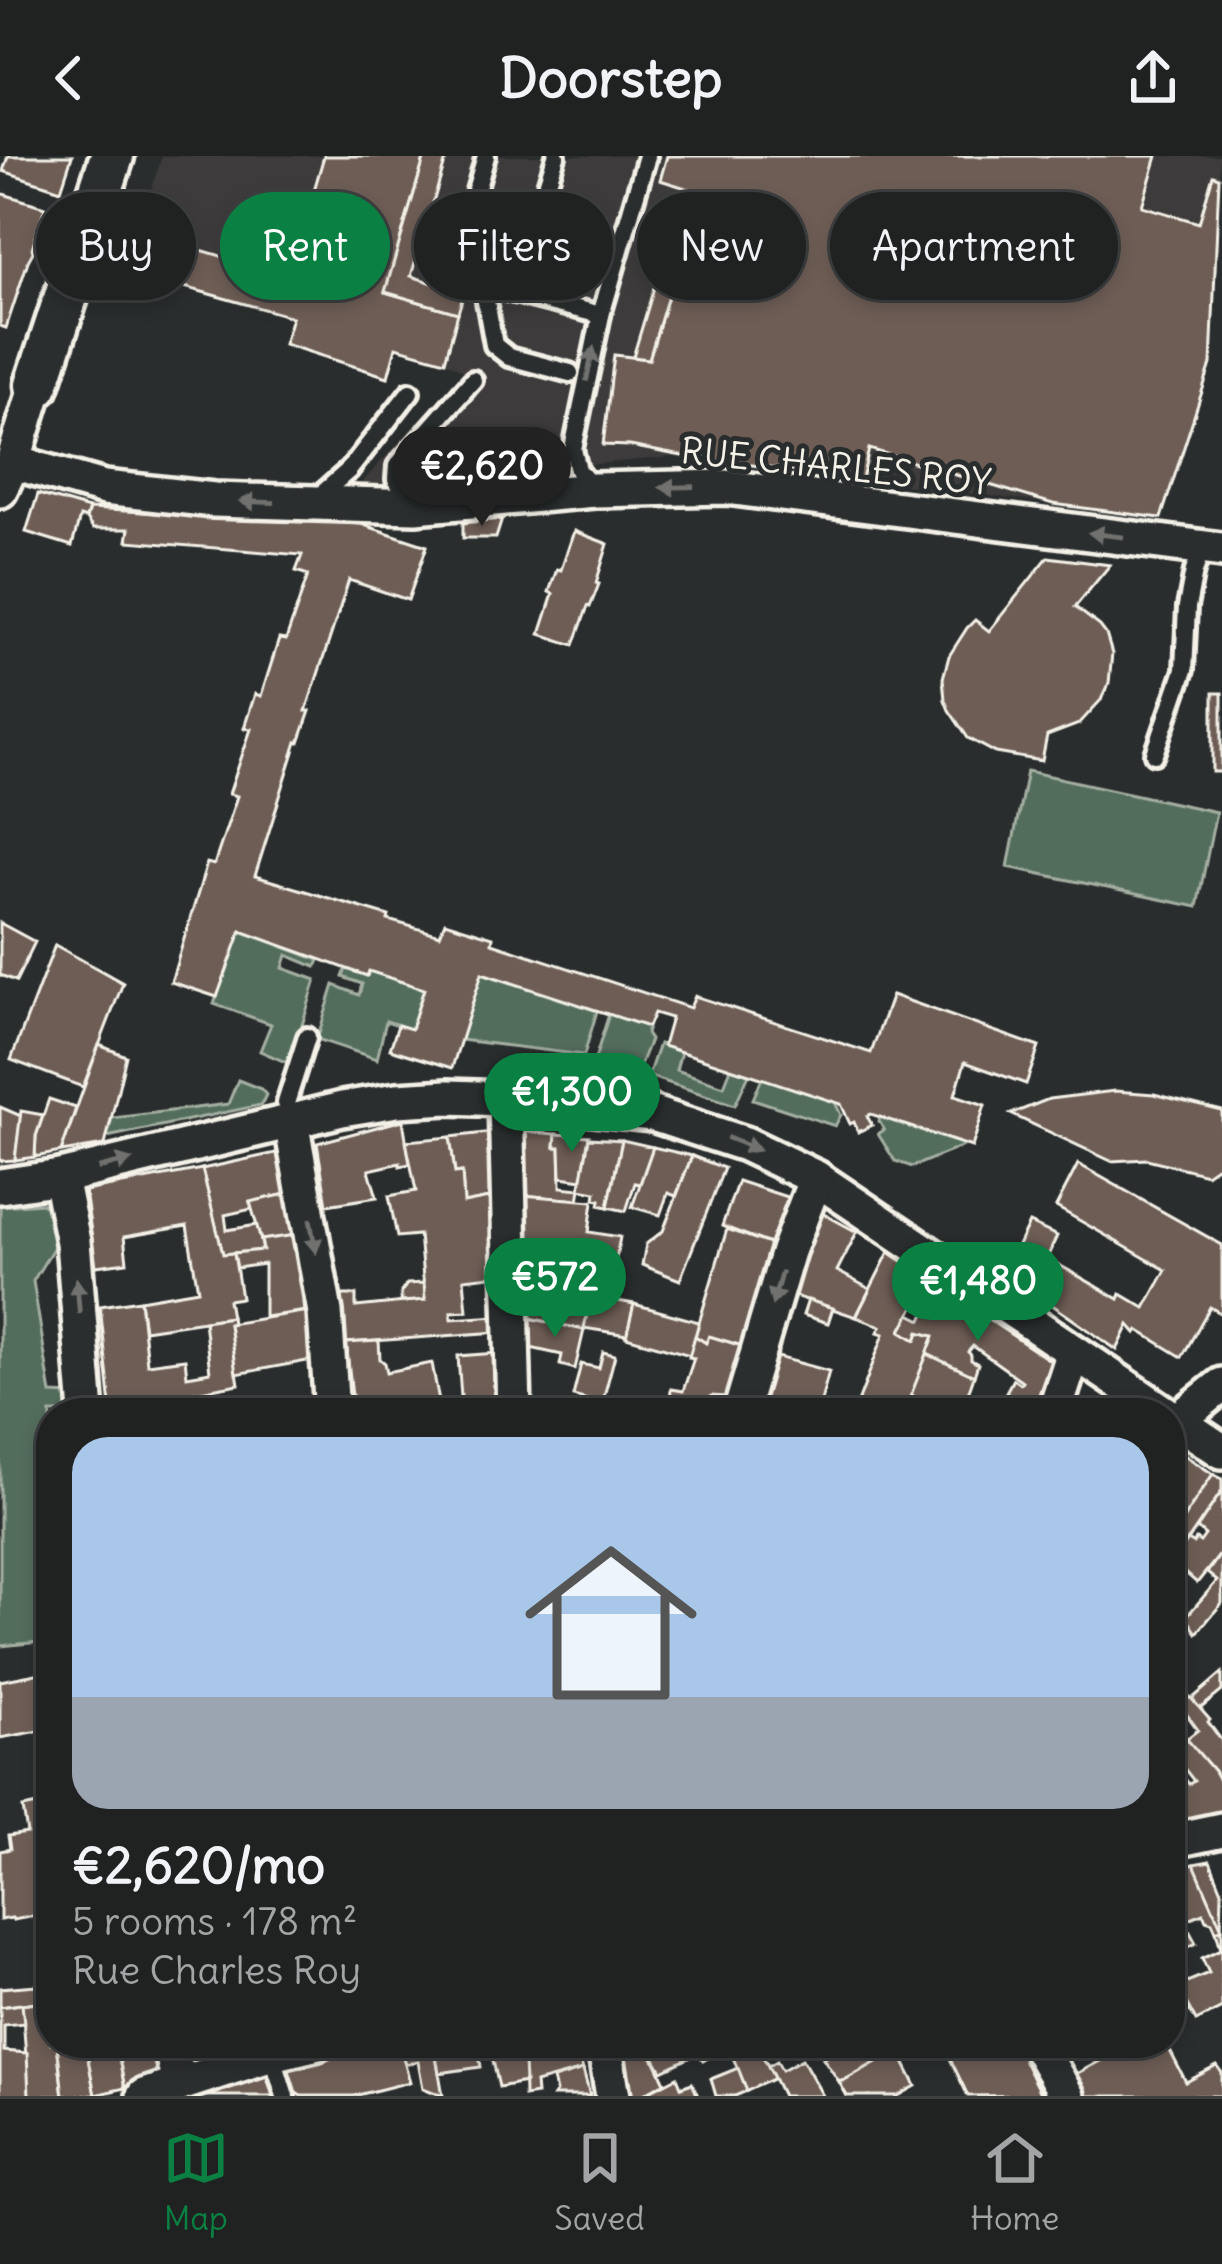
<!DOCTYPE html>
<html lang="en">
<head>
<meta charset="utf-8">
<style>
  :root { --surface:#202222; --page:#282a2a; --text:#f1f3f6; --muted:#a2a4a5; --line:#3d3f40; --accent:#0b8043 }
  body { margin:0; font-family:Delius,sans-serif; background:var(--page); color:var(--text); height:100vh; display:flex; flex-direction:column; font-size:45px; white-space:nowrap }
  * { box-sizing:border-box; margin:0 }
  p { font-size:39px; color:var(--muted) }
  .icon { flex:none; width:66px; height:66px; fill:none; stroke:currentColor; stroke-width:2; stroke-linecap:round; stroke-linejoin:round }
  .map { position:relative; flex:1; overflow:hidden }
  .side { position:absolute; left:36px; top:1242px; width:1149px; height:660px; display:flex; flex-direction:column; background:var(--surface); border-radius:48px; box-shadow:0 6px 18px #0003,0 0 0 3px var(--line) }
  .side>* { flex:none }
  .guide { position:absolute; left:36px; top:36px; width:1152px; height:108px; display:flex; gap:24px }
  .price { position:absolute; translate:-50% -102px; padding:0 27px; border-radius:42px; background:var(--accent); color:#fff; font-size:39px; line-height:78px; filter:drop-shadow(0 3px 6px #0008) }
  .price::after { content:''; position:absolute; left:50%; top:72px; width:36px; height:27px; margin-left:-18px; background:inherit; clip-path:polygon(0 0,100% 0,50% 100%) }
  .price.on { background:#222; color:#fff }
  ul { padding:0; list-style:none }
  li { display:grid; align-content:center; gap:24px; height:636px; padding:0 36px }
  li span { display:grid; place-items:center; height:372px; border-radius:36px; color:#555 }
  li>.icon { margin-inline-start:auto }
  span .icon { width:216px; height:216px; fill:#fffc; stroke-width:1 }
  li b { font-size:51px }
  .chip { padding:0 42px; border-radius:54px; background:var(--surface); box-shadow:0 6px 18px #0003,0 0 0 3px var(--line); font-size:42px; line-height:108px }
  .chip.on { background:var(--accent); color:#fff }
  header { display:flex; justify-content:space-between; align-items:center; height:156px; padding:0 36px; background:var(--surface); font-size:54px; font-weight:700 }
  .dock { display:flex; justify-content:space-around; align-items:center; height:168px; border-top:3px solid var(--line); background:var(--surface); font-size:33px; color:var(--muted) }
  .dock a { display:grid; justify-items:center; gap:6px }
  .dock .on { color:var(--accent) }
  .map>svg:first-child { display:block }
</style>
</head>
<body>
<header><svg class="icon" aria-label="back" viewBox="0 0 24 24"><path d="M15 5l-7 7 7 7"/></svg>Doorstep<svg class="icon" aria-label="share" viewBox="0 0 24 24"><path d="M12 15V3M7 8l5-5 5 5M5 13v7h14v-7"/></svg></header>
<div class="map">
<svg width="1222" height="1940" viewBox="0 0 1222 1940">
  <rect width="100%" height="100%" fill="#2a2d2e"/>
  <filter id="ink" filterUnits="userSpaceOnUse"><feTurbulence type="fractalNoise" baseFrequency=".00833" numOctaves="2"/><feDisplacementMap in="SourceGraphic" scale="24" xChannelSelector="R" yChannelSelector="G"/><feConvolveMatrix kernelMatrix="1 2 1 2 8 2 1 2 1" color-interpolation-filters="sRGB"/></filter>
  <g filter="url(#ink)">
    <path fill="#3e3b3a" d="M162,0H1220L1211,208L1161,362L682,300L359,330L464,215L445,205L397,191L388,221L284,188L291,161L145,120L157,81L138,75Z"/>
    <g fill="#536d5d" stroke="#a4afa2" stroke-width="3">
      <path d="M1027,615L1216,656L1197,751L1008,711Z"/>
      <path d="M241,775L319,804L316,811L287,799L283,812L316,824L290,908L260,895L271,868L214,848Z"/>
      <path d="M346,813L366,819L369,815L424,833L411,873L386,865L377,903L317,883L334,829L359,839L362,828L343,821Z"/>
      <path d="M482,817L597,855L584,899L460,884Z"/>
      <path d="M609,858L648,871L646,878L650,884L637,916L595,903Z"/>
      <path d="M659,888L681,896L676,914L724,930L731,912L749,918L735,949L648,920Z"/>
      <path d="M762,922L835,946L841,959L835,970L753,943Z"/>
      <path d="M238,924L261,933L266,939L261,949L107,981L112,962L228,948Z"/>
      <path d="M880,961L966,989L912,1011L895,1005L878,978L884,974L879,965Z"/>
      <path d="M42,1047L56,1058L60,1081L33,1125L51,1238L73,1239L75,1257H51V1485L0,1490V1050Z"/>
    </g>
    <g fill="#6d5d55" stroke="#f4f1e8" stroke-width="3">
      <path d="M8,0H72L61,34L3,15Z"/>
      <path d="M324,0H425L385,136L458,157L445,205L396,191L388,221L284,188L292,161L145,120L157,81L289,120Z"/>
      <path d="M425,0H447L411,120L464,137L458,157L385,136Z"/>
      <path d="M667,0H1157L1142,50L1199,67L1213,19L1219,21L1211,208L1161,362L1053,348L869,293L862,323L682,300L630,290L603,289L614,199L649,203L699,36L660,24Z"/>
      <path d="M684,32L699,36L649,203L633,201Z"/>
      <path d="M0,37L45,51L32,92L33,96L28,105L6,172L0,170Z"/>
      <path d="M38,338L89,353L86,363L80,361L72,390L26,376Z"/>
      <path d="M89,353L361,368L427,390L408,444L349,424L306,555H310L299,587L297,586L255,720L389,760L388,764L440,779L445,766L493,781L492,787L690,852L695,840L871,897L892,839L1039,891L1026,928L965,906L955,939L985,949L972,991L871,958L867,960L872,969L858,976L854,966L850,968L841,948L663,890L671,862L654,857L648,871L482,817L452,912L390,893L398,869L411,873L424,833L369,815L367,820L241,775L217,841L171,826L207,707L214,709L237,640L229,638L251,573L244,572L255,538L261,540L279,483L286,484L308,419L296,415L302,399L127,385L129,373H93L86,363Z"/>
      <path d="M502,363L496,382H463V367Z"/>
      <path d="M574,375L608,388L596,427L599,428L590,451L588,450L574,489L540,478L553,438L549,436L557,413L561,414Z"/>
      <path d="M1048,401L1110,409L1075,451L1100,470L1106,478L1112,498L1109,527L1101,544L1079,568L1047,580L1042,605L996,597L968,582L949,554L945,544L943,522L949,500L967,472L975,464L989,475Z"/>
      <rect x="1213" y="537" width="9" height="79"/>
      <path d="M0,767L35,786L16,825L0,819Z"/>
      <path d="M55,789L123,827L83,931L11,904Z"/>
      <path d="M99,889L126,900L105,989L61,996Z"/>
      <path d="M1115,935L1154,938L1222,955V1007L1206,1018L1147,1003L1111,1005L1011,958L1049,943Z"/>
      <path d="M49,943L76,952L61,996L35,1001L36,980Z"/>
      <path d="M0,951L21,960L15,1004L0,1005Z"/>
      <path d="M21,955L43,959L36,980L35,1001L15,1004Z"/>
      <path d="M403,964L410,1008L400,1010V1007L369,1014L377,1041L327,1049L317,987Z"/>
      <path d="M522,975L556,978L555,991H560L561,1031L580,1033L578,1044L522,1039Z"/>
      <path d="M494,976V1041L464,1047L462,1016L455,1017L450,981Z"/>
      <path d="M556,978L589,980L582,1024L561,1021L560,991H555Z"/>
      <path d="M450,981L455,1017L462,1016L464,1047L494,1041L500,1119L464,1123L467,1155L451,1156V1163L498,1160V1176L346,1187L342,1139H356V1151L425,1144L419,1079L397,1081L389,1040L416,1035L406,985Z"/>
      <path d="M589,982L622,984L608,1051L599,1049L600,1044L595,1043L596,1036L580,1033Z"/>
      <path d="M622,984L653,991L640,1028L635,1027L626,1055L608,1051Z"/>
      <path d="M653,991L692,1000L676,1040L668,1037L660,1059L632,1051Z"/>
      <path d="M285,995L295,1036L250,1046L252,1053L225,1059L227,1074L257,1069L263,1094L223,1098L202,1013Z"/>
      <path d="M692,1000L724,1012L680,1124L642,1109L646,1088L663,1075Z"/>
      <path d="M1078,1008L1222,1089V1158L1210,1151L1182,1201L1138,1174L1136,1177L1129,1169L1117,1194L1005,1116L1029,1067L1057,1080L1047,1102L1119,1143L1121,1138L1145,1152L1166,1114L1056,1051Z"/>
      <path d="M202,1013L223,1098L234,1097L241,1142L228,1144L231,1161L144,1174L140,1144L198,1134L187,1070L124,1081L127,1106L96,1110L85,1035Z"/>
      <path d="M738,1025L790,1042L775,1090L722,1070Z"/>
      <path d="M295,1036L300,1079L261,1084L250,1046Z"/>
      <path d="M522,1039L593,1045L589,1076L620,1081L615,1108L584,1101L556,1099L555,1119L560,1120L559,1126L564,1129L563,1142L590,1147L584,1174L525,1161Z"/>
      <path d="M820,1056L857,1076L837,1115L870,1133L856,1161L786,1137Z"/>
      <path d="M727,1073L775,1090L742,1190L709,1180L706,1187L695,1180Z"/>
      <path d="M303,1078L314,1154L264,1161V1108L237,1112L234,1097L263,1094L261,1084Z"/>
      <path d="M889,1096L929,1123L901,1175L916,1184L919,1176L934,1180L905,1257H854L884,1178L878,1176L881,1170L856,1161Z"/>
      <path d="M424,1127L425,1144L401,1146V1136L407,1128Z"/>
      <path d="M938,1130L1051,1205L1034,1252L1006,1236L1013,1223L1020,1228L1022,1225L973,1190L968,1196L971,1199V1204L978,1208L974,1220L927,1198L934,1180L919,1176L916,1184L901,1175L910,1158L922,1164Z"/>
      <path d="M591,1140L634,1148L627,1179L584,1172Z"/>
      <path d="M140,1144L147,1208L185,1203L187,1220L210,1216L204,1165L231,1161L232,1168H229L239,1228L111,1251L100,1150Z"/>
      <path d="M808,1144L833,1152L828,1167L803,1159Z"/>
      <path d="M634,1148L699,1166L690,1199L626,1181Z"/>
      <path d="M314,1154L318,1203L236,1218L229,1168Z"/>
      <path d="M525,1161L584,1174L575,1213L560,1209L562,1199L526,1191Z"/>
      <path d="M695,1180L706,1187L709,1180L742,1190L726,1241L711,1240L703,1248L670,1244L671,1233L683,1235L694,1202L689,1201Z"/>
      <path d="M379,1185L380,1203L385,1207L387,1216L432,1207L441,1257H354L346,1187Z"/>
      <path d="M603,1196L615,1199L602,1248L573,1240L581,1208L599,1212Z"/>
      <path d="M497,1197L498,1250L462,1255L458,1200Z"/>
      <path d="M927,1198L974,1220L961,1257H945L911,1239Z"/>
      <path d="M770,1199L829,1215L818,1257H755Z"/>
      <path d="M190,1237L193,1257H112L111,1251Z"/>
      <path d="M968,1238L1006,1257H961Z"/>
      <path d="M911,1239L945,1257H905Z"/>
      <path d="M1172,1291L1213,1318L1182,1364L1170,1355Z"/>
      <path d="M1213,1318L1222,1323V1335L1182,1393L1170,1383Z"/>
      <path d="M1222,1335V1396L1197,1427L1172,1405L1188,1384L1193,1387L1196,1383L1200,1386L1205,1379L1197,1372Z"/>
      <path d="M1222,1396V1447L1197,1477L1186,1461L1217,1425L1207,1417Z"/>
      <path d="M51,1515V1573L0,1582V1525Z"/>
      <path d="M1222,1517V1535L1200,1553L1192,1543Z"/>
      <path d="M1190,1541L1210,1564L1208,1566L1222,1585V1630L1214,1615L1186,1583L1198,1574L1180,1549Z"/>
      <path d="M1170,1563L1214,1615L1222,1630V1661L1191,1672L1170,1635V1613L1176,1622L1181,1618L1189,1628L1194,1625L1176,1602L1170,1603Z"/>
      <path d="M51,1627V1757L13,1764L12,1762L0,1764V1695L10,1693L8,1680L27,1677L23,1652L47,1647L44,1628Z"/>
      <path d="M1210,1705L1222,1735L1221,1772L1194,1708Z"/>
      <path d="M1194,1708L1222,1773L1216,1775L1212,1766L1206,1764L1203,1757L1184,1765L1170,1739V1713Z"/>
      <path d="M1170,1739L1196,1787L1173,1799L1187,1826L1177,1830L1170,1815Z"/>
      <path d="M1222,1773V1852L1196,1865L1177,1830L1209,1817L1202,1802L1221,1793L1216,1775Z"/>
      <path d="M1170,1815L1190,1855L1170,1865L1172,1845Z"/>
      <path d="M49,1828L51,1844L0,1851V1832Z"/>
      <path d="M51,1844V1887H57L63,1940H29L22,1848Z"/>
      <path d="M22,1848L24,1867L4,1869V1895L27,1897L29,1940H0V1851Z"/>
      <path d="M57,1887H85L95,1939L63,1940Z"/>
      <path d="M85,1887H116L125,1932L95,1939Z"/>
      <path d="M116,1887H156L163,1922L125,1932Z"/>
      <path d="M399,1887L410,1926L354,1940H301L290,1933L285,1912Z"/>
      <path d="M399,1887H434L443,1940L423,1932L418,1905L406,1908Z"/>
      <path d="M434,1887H489V1888L478,1890L481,1911L439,1917Z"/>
      <path d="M523,1887H573L583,1914L535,1927L536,1938L524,1940Z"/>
      <path d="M523,1887L525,1926L499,1931L489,1887Z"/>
      <path d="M615,1887H646L665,1926L640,1940H629Z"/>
      <path d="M646,1887H694L699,1897L662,1915Z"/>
      <path d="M694,1887H727L731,1896L723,1900L720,1895L703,1905Z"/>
      <path d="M727,1887H755L775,1922L747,1935Z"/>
      <path d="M849,1887H895L898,1894L843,1925L838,1924L823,1902Z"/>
      <path d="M940,1887H1025L1032,1902L1024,1905L1041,1939L968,1940L944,1890Z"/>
      <path d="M1166,1887L1186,1926L1217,1910L1222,1917V1940H1085L1074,1919L1130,1889L1136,1901Z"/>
      <path d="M898,1894L916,1930L898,1940H847L838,1924L843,1925Z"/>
      <path d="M802,1903L823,1940H783L768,1910L777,1905L782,1914Z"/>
      <path d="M738,1912L747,1935L735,1940H716L711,1923Z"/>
      <path d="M583,1914L590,1940H553L556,1936L553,1923Z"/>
      <path d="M267,1918L273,1940H199L234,1929Z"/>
      <path d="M677,1921L681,1931L692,1927L698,1940H640Z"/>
    </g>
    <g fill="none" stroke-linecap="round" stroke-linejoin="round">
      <defs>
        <g id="service">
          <path d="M486,0L451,121L601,159L647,0"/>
          <path d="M483,129L494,189L509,201L570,217"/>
          <path d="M514,137L556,0"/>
          <path d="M594,334L578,314L573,293L601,159"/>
          <path d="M316,343L349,314L410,236"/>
          <path d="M415,350L396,324L397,310L473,224"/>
          <path d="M1155,598L1184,514L1187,451L1194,415L1203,391"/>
          <path d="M286,947L307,881"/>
          <path d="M272,1898L285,1940"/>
        </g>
        <g id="minor">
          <path d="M13,306L104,332L214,344L415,350L594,334L726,331L1222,394"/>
          <path d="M0,334L13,306L37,229"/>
          <path d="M506,943L514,1257"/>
          <path d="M291,965L325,1156L332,1257"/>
          <path d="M60,1021L73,1086L87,1257"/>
          <path d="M0,1030L60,1021L342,953L397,944L448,941L506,943L653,958L745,988L816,1022L1165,1257"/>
          <path d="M740,1257L788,1095L816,1022"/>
          <path d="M1054,1257L1074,1196"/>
          <path d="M1170,1260L1222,1295"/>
          <path d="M1170,1274L1177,1265L1222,1229"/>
          <path d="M1170,1685L1222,1674"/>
          <path d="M170,1887L179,1929"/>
          <path d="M604,1887L613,1940"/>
          <path d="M1037,1887L1067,1940"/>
          <path d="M144,1940L272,1898L318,1887"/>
        </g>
        <path id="tertiary" d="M37,229L112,0"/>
      </defs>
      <use href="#service" stroke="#f4f1e8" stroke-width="26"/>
      <use href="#minor" stroke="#f4f1e8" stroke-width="42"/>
      <use href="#tertiary" stroke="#f4f1e8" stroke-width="51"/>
      <use href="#service" stroke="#2a2d2e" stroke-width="16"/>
      <use href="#minor" stroke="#2a2d2e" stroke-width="33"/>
      <use href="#tertiary" stroke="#2a2d2e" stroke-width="42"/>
    </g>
    <defs><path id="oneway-solid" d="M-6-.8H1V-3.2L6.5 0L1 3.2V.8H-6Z" transform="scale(3)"/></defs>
    <g fill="#71726f">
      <use href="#oneway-solid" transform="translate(590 208) rotate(-78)"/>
      <use href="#oneway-solid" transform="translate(677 331) rotate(179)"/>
      <use href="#oneway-solid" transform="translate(257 346) rotate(-178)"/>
      <use href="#oneway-solid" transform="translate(1106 379) rotate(-173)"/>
      <use href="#oneway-solid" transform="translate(743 988) rotate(22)"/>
      <use href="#oneway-solid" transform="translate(115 1008) rotate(-14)"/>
      <use href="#oneway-solid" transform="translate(313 1080) rotate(80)"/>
      <use href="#oneway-solid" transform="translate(777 1132) rotate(106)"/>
      <use href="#oneway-solid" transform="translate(78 1140) rotate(-95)"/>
    </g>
  </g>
  <g text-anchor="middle" stroke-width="10" stroke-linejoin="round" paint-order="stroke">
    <g font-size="36" fill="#f4f1e8" stroke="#2a2d2e">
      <text transform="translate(836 310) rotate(6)" y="13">RUE CHARLES ROY</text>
    </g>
  </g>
</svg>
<b class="price on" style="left:482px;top:373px">€2,620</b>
<b class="price" style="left:572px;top:999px">€1,300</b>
<b class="price" style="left:555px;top:1184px">€572</b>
<b class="price" style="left:978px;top:1188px">€1,480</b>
<div class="guide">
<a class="chip">Buy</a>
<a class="chip on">Rent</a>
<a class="chip">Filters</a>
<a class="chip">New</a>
<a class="chip">Apartment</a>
</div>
<section class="side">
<ul>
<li><span style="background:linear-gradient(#a9c7e8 70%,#9aa5b1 0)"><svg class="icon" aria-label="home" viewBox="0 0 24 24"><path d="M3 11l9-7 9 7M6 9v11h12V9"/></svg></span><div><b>€2,620/mo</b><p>5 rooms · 178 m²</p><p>Rue Charles Roy</p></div></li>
</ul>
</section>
</div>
<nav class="dock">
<a class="on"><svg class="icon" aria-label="map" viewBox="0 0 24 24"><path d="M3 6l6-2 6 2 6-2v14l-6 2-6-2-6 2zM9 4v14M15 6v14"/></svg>Map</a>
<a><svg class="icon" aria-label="saved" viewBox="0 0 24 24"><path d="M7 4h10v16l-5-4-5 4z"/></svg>Saved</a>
<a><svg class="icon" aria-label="home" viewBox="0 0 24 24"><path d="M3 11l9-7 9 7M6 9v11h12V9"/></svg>Home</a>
</nav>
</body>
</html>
